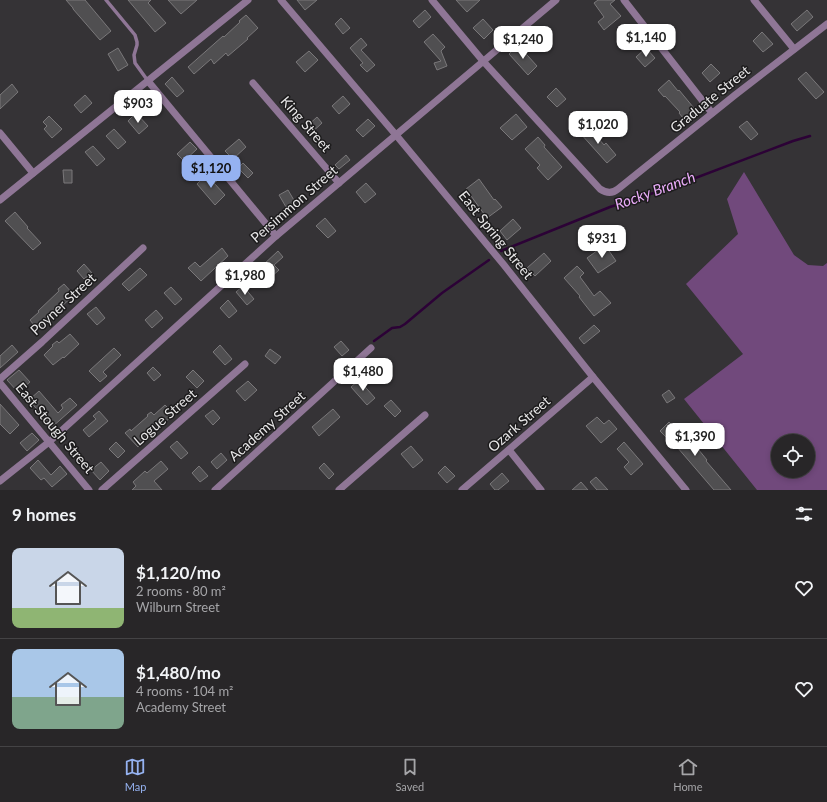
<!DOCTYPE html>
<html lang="en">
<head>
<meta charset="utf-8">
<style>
  :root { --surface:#282628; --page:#302e30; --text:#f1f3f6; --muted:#a5a5a8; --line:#444345; --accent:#95b2f1 }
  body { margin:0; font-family:Lato,sans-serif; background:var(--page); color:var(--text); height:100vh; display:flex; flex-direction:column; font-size:15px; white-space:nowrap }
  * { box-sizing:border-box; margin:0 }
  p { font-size:13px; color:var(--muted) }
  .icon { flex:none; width:22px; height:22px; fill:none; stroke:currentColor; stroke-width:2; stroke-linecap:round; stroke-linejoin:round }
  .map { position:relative; height:490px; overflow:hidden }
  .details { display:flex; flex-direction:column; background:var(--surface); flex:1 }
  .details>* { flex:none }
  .fabs { position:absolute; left:771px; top:434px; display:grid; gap:8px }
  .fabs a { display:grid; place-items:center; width:44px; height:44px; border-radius:50%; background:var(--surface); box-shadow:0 2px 6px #0003,0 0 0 1px var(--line); font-size:20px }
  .price { position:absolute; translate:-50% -34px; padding:0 9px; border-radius:8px; background:#fff; color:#222; font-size:13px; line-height:26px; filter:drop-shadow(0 1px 2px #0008) }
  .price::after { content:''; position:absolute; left:50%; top:24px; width:12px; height:9px; margin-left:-6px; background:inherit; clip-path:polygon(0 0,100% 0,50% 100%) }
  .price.active { background:var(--accent); color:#111 }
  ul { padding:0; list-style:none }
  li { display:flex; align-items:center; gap:12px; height:100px; padding:0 12px }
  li+li { border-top:1px solid var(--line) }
  li span { display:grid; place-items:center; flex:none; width:112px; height:80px; border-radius:8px; color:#555 }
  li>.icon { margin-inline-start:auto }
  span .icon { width:48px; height:48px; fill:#fffc; stroke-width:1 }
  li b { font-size:17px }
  h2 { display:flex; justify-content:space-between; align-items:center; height:48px; padding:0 12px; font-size:17px }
  .dock { display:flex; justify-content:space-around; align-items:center; height:56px; border-top:1px solid var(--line); background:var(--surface); font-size:11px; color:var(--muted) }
  .dock a { display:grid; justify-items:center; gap:2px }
  .dock .active { color:var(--accent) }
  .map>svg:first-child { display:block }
</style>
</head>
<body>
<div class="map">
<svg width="827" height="490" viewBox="0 0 827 490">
  <rect width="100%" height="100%" fill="#353336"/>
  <path fill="#71497c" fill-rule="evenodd" d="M744,172L794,255L808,265L823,266L827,263V490H757L684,399L743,354L686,284L738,234L727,199ZM778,441H808V471H778Z"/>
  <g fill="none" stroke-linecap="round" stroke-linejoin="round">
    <g stroke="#2c0236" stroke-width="2.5">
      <path d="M501,251L610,207L669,188L793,141L810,136"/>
      <path d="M374,341L392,328L400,327L405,324L442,293L489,260"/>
    </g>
  </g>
  <g fill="#504f51" stroke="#7a787a">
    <path d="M66,0H85L111,31L100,40L73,9V8Z"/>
    <path d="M128,0H151L148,3L166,23L155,32Z"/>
    <path d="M168,0H197L181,14Z"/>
    <path d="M297,0H317L305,10Z"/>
    <path d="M456,0H480L467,12Z"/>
    <path d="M598,0H615L610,4L621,16L604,30L598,22L604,17L594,3Z"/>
    <path d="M425,10L431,17L419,28L413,21Z"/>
    <path d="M807,10L813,17L797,31L791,24Z"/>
    <path d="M246,15L258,28L247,38L248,39L228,56L226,53L214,64L211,59L194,74L188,67L223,36L224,37L240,22L239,21Z"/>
    <path d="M341,18L350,28L343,34L335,24Z"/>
    <path d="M483,19L493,30L484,39L473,28Z"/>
    <path d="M762,32L773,44L763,52L753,41Z"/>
    <path d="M433,34L445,47L441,51L447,66L437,70L434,63L441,61L424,42Z"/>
    <path d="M361,38L367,45L361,50L375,65L367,72L360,65L363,63L350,48Z"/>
    <path d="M518,45L537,66L528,75L509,54Z"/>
    <path d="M118,48L128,65L118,71L108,54Z"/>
    <path d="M646,48L655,58L645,67L636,57Z"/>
    <path d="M309,51L318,60L305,72L296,62Z"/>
    <path d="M711,64L720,73L710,82L702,73Z"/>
    <path d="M806,72L824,92L816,99L798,79Z"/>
    <path d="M172,77L184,91L177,97L165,84Z"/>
    <path d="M669,80L678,91L679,90L698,113L687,123L679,113L680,112L665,96L664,97L658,90Z"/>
    <path d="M12,84L18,92L0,109V95Z"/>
    <path d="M556,88L566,99L557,107L547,97Z"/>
    <path d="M85,95L92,103L81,113L74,105Z"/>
    <path d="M343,96L350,104L339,114L332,106Z"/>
    <path d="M136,113L148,126L139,134L128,121Z"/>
    <path d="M516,114L527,127L512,140L500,128Z"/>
    <path d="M49,116L62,129L52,138L44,129L47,126L43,122Z"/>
    <path d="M317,117L322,123L309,135L304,129Z"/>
    <path d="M368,119L375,126L363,137L356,130Z"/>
    <path d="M747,121L758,134L751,140L739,127Z"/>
    <path d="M588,126L604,145L606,143L616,155L607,163L580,133Z"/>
    <path d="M114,129L126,142L118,149L106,136Z"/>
    <path d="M538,137L545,145L544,147L562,167L548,180L537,168L540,165L525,149Z"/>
    <path d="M239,139L246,147L233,159L225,151Z"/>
    <path d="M190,142L197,149L184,161L177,154Z"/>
    <path d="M93,146L105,159L97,166L85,152Z"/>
    <path d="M346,155L350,160L339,169L335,165Z"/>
    <path d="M243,163L253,173L248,178L238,168Z"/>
    <path d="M63,170H72V183H64Z"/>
    <path d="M209,172L217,181L214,183L225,195L215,205L197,184Z"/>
    <path d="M479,179L494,200L495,199L502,207L487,218L466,189Z"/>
    <path d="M366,183L376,194L365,203L356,192Z"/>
    <path d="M288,190L295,202L286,207L279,195Z"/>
    <path d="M15,212L28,227L27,228L41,243L33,250L5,221Z"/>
    <path d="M325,218L336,231L328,238L316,226Z"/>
    <path d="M513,219L521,228L507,240L500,231Z"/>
    <path d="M605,245L616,261L598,273L587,258Z"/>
    <path d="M222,248L228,256L201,281L188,268L195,262L200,267Z"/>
    <path d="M278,251L283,257L274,265L279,270L271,277L262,266Z"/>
    <path d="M544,253L551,261L535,276L527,268Z"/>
    <path d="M84,264L92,273L84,279L77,271Z"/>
    <path d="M577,266L584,273L580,277L586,285L594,296L600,291L611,303L594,316L579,297L580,296L564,278Z"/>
    <path d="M140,268L147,275L129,291L122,284Z"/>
    <path d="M64,284L74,295L37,329L30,320L39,312L38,311L59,291L58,289Z"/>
    <path d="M243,286L254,299L247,305L236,292Z"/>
    <path d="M171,287L182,299L175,305L164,293Z"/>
    <path d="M228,300L237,311L229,318L220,308Z"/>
    <path d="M96,307L105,318L97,325L87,314Z"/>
    <path d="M156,310L163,318L152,328L145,320Z"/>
    <path d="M594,325L600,331L584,344L579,338Z"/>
    <path d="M70,334L79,344L64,358L63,357L53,365L44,355L53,346L52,345L57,341L59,343Z"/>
    <path d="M341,341L349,350L342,356L334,347Z"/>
    <path d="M12,345L18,352L0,368V356Z"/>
    <path d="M220,345L232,359L225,365L213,352Z"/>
    <path d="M114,348L121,355L103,372L107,376L100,382L89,371Z"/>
    <path d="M270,349L281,357L275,364L265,356Z"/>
    <path d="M153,367L161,375L154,381L147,373Z"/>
    <path d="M19,370L30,382L18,392L7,380Z"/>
    <path d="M193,370L204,381L197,388L186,377Z"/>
    <path d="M359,380L375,398L367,405L351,387Z"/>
    <path d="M248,381L257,390L245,401L236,391Z"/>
    <path d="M669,390L675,398L667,403L662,395Z"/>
    <path d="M39,391L58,413L63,408L61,405L70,398L77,405L52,427L29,400Z"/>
    <path d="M391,400L401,411L395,417L384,406Z"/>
    <path d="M0,404L19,425L10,434L0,424Z"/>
    <path d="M165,405L174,414L138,447L125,433L130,429L131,431L148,416L147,415L151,412L154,415Z"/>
    <path d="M333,409L340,417L319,436L312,427Z"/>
    <path d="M213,410L220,418L213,425L205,416Z"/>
    <path d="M99,411L108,421L89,437L83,430L96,419L93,416Z"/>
    <path d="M597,417L604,424L609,420L617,429L601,443L586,426Z"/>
    <path d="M669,422L682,436L685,433L707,460L706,461L731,490H714L671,440L670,441L660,431Z"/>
    <path d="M32,433L39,440L27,451L20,443Z"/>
    <path d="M177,441L188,453L181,459L170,447Z"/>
    <path d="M116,442L125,451L118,458L109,449Z"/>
    <path d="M624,442L643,464L631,475L624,467L629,462L617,449Z"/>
    <path d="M411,446L423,460L413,468L401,454Z"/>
    <path d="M221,453L227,460L217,469L211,462Z"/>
    <path d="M38,460L51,475L60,466L67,474L52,487L44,478L41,480L30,468Z"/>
    <path d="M161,461L168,469L154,481L162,490H132L136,486L133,482L145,471L147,473Z"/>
    <path d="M101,462L109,471L100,480L91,470Z"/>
    <path d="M324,463L334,474L329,479L319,468Z"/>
    <path d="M199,466L208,476L200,482L192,473Z"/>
    <path d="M445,466L455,476L447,483L438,473Z"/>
    <path d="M502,473L509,481L498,490H495L490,484Z"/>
    <path d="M596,477L608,490H597L590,482Z"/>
    <path d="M581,482L588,490H572Z"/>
  </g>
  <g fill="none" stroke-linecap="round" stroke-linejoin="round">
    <path stroke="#8f7696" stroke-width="3.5" d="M106,0L135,35L137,42V45L134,55L135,63L148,81"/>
    <g stroke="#8f7696" stroke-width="7">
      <path d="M281,0L396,135L504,265L593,377L686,490"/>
      <path d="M432,0L483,61L600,189C606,193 612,194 618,189L735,95L827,24"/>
      <path d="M624,0L712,113"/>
      <path d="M754,0L794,49"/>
      <path d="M148,81L276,236"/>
      <path d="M253,83L339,183"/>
      <path d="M0,133L33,173"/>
      <path d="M0,200L248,0"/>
      <path d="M0,379L42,342L143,248"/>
      <path d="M0,383L89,490"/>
      <path d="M509,450L541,490"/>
      <path d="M0,481L49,442L276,236L556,0"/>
      <path d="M102,490L245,364"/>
      <path d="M215,490L371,348"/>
      <path d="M339,490L425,415"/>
      <path d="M462,490L593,377"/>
    </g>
  </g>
  <g text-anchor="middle" stroke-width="3" stroke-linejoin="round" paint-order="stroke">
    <g font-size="14" fill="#e8e7e8" stroke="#1c1b1c">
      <text transform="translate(710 99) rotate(-39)" y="5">Graduate Street</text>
      <text transform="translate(306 124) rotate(49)" y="5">King Street</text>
      <text transform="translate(294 204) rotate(-41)" y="5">Persimmon Street</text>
      <text transform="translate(496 235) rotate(51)" y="5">East Spring Street</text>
      <text transform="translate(63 304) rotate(-43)" y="5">Poyner Street</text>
      <text transform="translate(165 417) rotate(-41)" y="5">Logue Street</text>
      <text transform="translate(519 424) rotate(-41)" y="5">Ozark Street</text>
      <text transform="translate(267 426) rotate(-42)" y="5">Academy Street</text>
      <text transform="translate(55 428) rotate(50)" y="5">East Stough Street</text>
    </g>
    <g font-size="15" font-style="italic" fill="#e9abf9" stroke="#1c1b1c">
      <text transform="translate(655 191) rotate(-20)" y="5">Rocky Branch</text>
    </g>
  </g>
</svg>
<div class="fabs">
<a><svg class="icon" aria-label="locate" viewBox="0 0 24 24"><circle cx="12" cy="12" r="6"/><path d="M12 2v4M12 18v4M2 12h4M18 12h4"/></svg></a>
</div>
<b class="price" style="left:646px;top:58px">$1,140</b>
<b class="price" style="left:523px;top:60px">$1,240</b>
<b class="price" style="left:138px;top:124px">$903</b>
<b class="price" style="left:598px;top:145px">$1,020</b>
<b class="price active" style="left:211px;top:189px">$1,120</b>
<b class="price" style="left:602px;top:259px">$931</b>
<b class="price" style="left:245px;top:296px">$1,980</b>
<b class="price" style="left:363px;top:392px">$1,480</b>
<b class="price" style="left:695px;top:457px">$1,390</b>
</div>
<section class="details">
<h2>9 homes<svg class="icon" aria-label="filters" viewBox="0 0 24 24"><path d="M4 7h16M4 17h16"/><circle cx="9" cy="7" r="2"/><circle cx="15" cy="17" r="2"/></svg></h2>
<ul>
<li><span style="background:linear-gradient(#c9d6e8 75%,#8fb573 0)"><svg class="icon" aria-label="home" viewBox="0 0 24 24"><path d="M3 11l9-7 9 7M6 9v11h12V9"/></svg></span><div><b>$1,120/mo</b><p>2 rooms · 80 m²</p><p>Wilburn Street</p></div><svg class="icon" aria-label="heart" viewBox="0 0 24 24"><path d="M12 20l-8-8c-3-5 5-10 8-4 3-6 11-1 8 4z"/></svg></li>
<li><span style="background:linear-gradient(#a9c7e8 60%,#7fa58c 0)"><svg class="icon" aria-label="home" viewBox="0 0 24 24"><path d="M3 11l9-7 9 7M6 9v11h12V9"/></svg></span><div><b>$1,480/mo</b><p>4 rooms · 104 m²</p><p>Academy Street</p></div><svg class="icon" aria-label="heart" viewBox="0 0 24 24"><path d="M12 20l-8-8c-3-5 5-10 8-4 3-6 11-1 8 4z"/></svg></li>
</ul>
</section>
<nav class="dock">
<a class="active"><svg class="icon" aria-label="map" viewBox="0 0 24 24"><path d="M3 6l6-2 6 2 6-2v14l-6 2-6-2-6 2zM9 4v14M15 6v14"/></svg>Map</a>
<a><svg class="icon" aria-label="saved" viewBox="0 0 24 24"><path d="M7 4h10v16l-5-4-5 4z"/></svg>Saved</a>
<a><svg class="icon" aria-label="home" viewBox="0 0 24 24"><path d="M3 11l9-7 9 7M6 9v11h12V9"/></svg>Home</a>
</nav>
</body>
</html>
